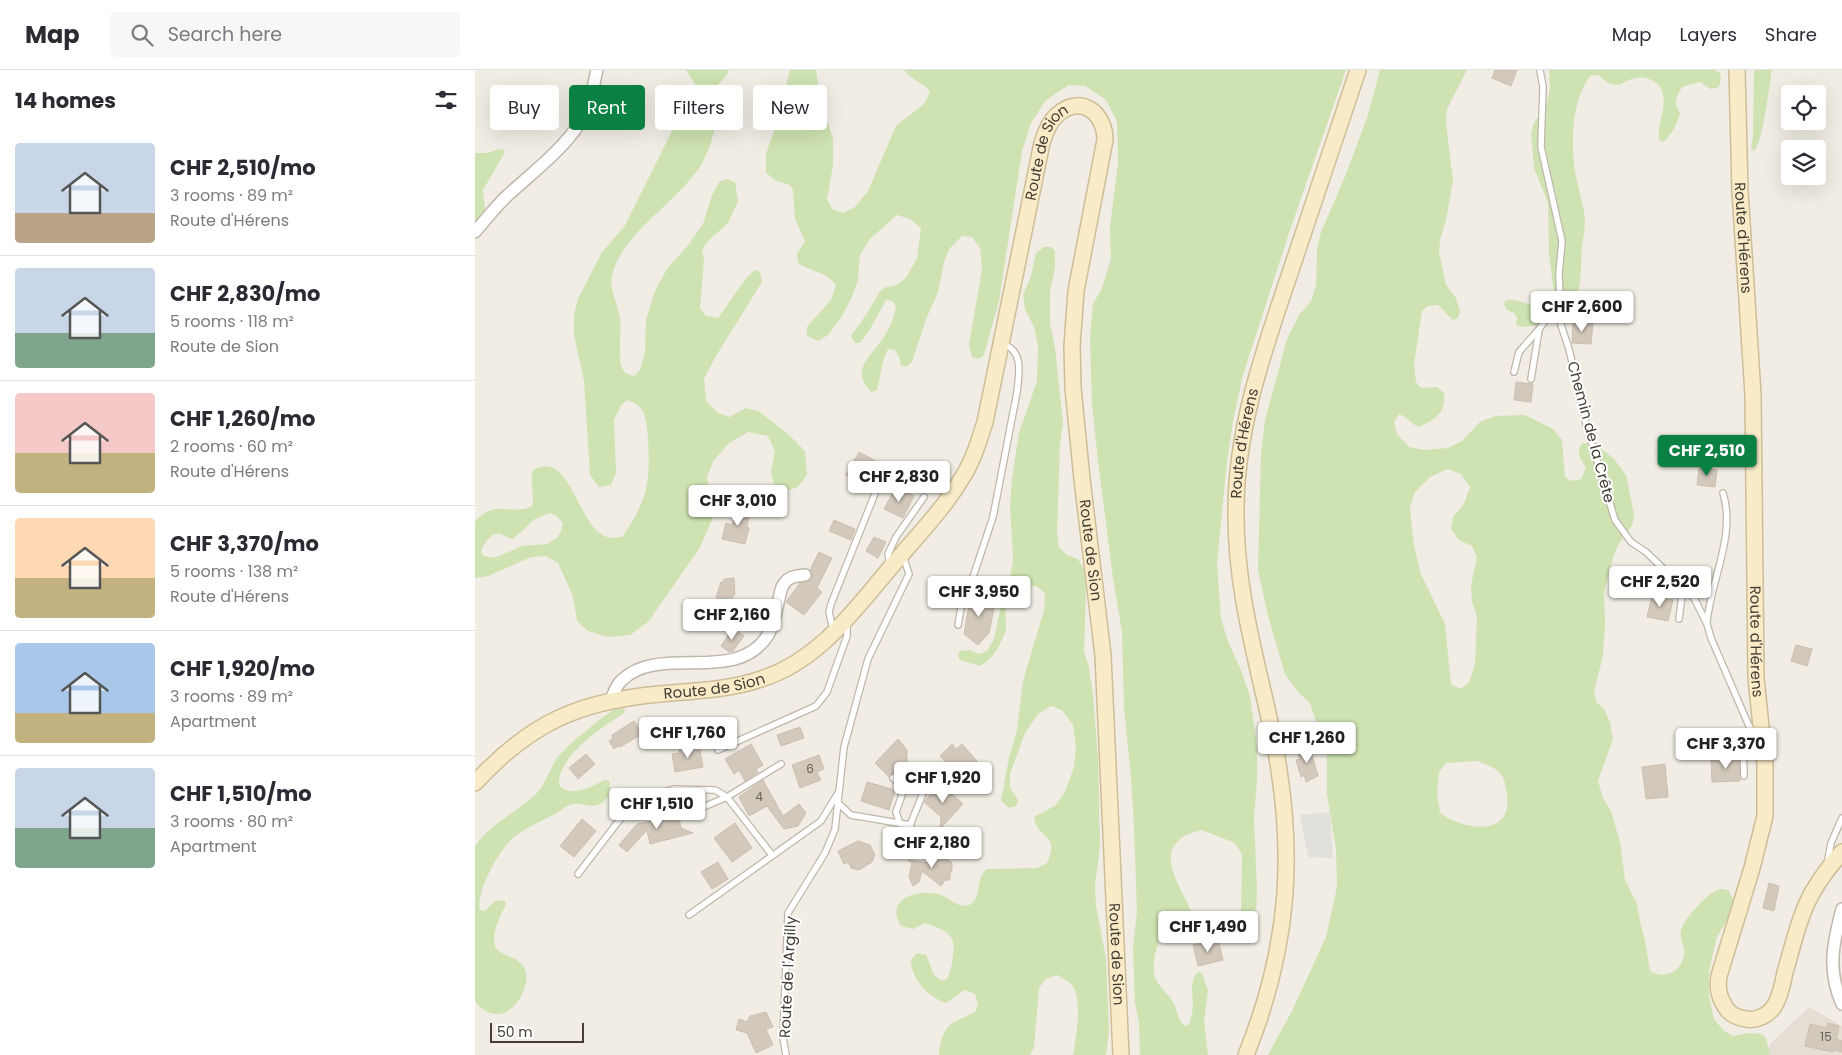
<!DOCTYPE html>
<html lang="en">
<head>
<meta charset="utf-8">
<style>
  :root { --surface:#fff; --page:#f7f7f7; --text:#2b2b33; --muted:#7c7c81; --line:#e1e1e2; --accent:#0b8043 }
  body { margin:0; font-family:Poppins,sans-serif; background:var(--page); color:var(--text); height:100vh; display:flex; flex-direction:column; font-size:19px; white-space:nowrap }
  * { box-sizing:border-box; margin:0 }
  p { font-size:16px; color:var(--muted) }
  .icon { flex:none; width:28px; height:28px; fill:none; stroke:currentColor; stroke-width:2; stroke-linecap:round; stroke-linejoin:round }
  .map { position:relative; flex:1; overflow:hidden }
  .side { display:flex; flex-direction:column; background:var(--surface); width:475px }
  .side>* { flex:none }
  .guide { position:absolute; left:15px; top:15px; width:475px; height:45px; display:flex; gap:10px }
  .fabs { position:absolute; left:1306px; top:15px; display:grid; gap:10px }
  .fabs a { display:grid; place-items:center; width:45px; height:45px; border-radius:5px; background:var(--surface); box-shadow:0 5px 20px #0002; font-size:25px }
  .scale { position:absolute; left:15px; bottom:12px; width:94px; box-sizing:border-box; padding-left:5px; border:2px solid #433d35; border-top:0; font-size:14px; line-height:18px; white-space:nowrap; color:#433d35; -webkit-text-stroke:4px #fff; paint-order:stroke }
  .price { position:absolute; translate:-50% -42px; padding:0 11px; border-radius:5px; background:#fff; color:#222; font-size:16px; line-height:32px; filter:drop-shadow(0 1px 2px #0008) }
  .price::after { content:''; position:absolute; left:50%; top:30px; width:15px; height:11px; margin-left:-8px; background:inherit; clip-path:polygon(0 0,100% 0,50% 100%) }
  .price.active { background:var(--accent); color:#fff }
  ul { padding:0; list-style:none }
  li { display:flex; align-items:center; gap:15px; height:125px; padding:0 15px }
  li+li { border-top:1px solid var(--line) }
  li span { display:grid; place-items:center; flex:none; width:140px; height:100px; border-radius:5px; color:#555 }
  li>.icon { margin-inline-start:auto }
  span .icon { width:60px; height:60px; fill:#fffc; stroke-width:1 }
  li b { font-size:21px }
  h2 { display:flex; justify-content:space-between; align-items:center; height:60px; padding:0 15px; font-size:21px }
  .chip { padding:0 18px; border-radius:5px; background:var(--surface); box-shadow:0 5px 20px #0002; font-size:18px; line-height:45px }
  .chip.active { background:var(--accent); color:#fff }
  header { display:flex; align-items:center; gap:30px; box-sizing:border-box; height:70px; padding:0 25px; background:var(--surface); border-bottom:1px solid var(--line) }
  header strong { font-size:24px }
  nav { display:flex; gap:28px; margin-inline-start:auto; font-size:18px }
  .search { width:350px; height:45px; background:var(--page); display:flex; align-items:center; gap:12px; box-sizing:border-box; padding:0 18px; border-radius:5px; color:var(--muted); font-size:19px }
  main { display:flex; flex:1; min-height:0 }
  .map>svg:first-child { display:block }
</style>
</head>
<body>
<header>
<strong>Map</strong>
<div class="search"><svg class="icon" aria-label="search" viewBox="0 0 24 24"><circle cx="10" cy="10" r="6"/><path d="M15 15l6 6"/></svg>Search here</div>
<nav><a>Map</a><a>Layers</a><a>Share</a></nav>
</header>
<main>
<section class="side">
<h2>14 homes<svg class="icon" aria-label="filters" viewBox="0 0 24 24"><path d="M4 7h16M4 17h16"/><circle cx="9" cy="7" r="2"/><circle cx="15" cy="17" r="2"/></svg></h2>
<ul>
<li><span style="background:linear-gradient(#c9d6e8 70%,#b9a48a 0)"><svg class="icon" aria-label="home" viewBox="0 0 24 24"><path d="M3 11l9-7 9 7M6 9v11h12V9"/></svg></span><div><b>CHF 2,510/mo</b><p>3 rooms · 89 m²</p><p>Route d'Hérens</p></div></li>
<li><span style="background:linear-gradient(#c9d6e8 65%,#7fa58c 0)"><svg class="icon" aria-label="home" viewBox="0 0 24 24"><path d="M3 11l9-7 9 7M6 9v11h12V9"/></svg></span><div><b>CHF 2,830/mo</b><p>5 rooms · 118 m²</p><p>Route de Sion</p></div></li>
<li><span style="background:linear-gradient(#f6c9c9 60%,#c2b280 0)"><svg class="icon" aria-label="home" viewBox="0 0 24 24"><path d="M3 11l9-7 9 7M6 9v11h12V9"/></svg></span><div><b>CHF 1,260/mo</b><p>2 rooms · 60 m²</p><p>Route d'Hérens</p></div></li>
<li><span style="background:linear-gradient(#ffd9b3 60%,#c2b280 0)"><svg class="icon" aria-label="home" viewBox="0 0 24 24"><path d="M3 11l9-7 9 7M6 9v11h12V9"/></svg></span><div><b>CHF 3,370/mo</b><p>5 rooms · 138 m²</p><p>Route d'Hérens</p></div></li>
<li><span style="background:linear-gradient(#a9c7e8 70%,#c2b280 0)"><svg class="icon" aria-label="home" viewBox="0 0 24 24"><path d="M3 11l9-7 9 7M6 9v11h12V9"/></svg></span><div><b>CHF 1,920/mo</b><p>3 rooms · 89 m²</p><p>Apartment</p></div></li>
<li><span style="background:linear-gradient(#c9d6e8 60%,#7fa58c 0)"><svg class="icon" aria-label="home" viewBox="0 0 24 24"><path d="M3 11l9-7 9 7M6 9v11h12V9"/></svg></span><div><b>CHF 1,510/mo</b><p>3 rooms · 80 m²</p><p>Apartment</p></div></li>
</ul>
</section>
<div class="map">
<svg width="1367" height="985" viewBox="0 0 1367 985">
  <rect width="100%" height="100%" fill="#f1ede5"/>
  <path fill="#e5ded4" d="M1334,937L1367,956V985H1291L1296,973Z"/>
  <g fill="#cfe2b1" fill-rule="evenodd">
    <path d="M211,0H254C251,9 242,13 239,22C238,29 241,37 241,45C241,61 234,81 226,95C204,131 146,164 137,205C134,220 143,234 145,249C146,257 145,265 145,272C145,287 142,303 159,306L165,300L170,283L171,250L180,221L192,199L214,174L228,154L237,125L244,112L252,109L260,112L263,131L253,153L231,173L227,182L229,190L225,238L231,246L243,248L272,207L280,200L285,202L287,212L241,286L229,309L231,331L243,343L255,347L271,338L285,342L314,365L330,381L332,405L323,417L311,421L299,416L296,401L300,382L293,366L273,362L254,373L239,390L232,406L237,450L224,479L173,552L155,565L133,567L113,561L102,551L98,526L83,493L71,486L56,487L13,506L0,508V452C20,427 38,447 57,436C60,424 54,412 58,400C96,378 102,458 132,467C136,469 143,467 147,467C158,452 169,433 172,414C175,399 174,358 169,344C166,336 160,333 152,330L146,335L139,350L141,403L136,415L124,417L115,405L109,311L99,265V245L103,229L127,182L149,157L199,57L221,24L222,17ZM75,443L81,446L88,453L86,461L82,468L72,474L47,476L19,488L9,486L6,483C7,475 17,461 26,464C31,466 32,468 38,469L60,449Z"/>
    <path d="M315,0H341L345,28L358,69V96L352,129L357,139L368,143L380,137L393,121L421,56L450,33L455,22C447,11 436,10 429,0H871L815,160L768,305L758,351L752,392L742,493L746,549L754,574L766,600L775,626L782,677V710L779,748L782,819L781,846L776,856H769L766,847L767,785L760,773L727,760C720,762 710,764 705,769C678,793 719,830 719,856L709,862L693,860C682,868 676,894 680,907C684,918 693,923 698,932C703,941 702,950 710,956L715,953C716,948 717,942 718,937C718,926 714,910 723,902L727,903L733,921L729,951L733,985H665L664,952L660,933L658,876L662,842L659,756L656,707L649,637L647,562L638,508L623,391L617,334L615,266L618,234L627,218L636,189L635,156L643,94L642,51L631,30L610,16L594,15L571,30L556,53L547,81L524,231L509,285L504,289L497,287L494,275L507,199L505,178L497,167L487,166L474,179L469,192L463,222L452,247L437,292L431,297L426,296L424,287L420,280L413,279C406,292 406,306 402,320L397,322C372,300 399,284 410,265C416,256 419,247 421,236L417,231L411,230L394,261L385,273H380L376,266L393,242L405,221L411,217L420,216L431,208L442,188L446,158L435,149L422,145L395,169L385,185L383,210L377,227L367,246L353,265L343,271L332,266V257L356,230L361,215C351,201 336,202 323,193L322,184L330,171L320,149L318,120L315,115L302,111L291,103V83L299,62Z"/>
    <path d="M905,0H992L972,39L971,53L978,111L971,150L965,170L964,182L971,215L981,228L985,241L983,248L978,250L963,235L953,236L947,241L939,295L941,312L946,318L962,317L969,323C971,343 961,349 944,357C936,354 932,347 924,344L919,352L922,364L934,377L949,380L973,378L987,371L1005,352L1020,346L1050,345L1078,359L1087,370L1090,407L1097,411L1106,409L1111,398C1105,388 1101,384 1107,373L1122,375L1139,389L1151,405L1159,445L1157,456L1143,475L1138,488L1129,522L1130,553L1128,586L1119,621L1121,632L1129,639L1135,652L1138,669L1123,711L1128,728L1136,741L1145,772L1150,810L1162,834L1165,852L1170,870L1175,901C1189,910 1207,902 1209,884C1210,877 1204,868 1206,861C1208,849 1233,822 1245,819C1246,819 1252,820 1253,820L1259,830L1255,845L1242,867L1234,901V927L1239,949L1249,961L1258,966L1274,963L1287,964L1291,968L1295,985H793L817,941L851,867L862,817L861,779L852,724V685L835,633L823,622L810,604L793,546L783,500L786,383L790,350L812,269L824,245L836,231L841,216L842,179L846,162L869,109L893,45ZM973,399L986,404L995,417L989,434L978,447L976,459L984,470L997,476L1002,487L996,515L997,532L1002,547L1000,594L994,613L985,619L976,614L970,554L946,504L939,476L935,437L940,422L955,407ZM1001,691C1008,693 1020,697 1025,703C1030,709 1031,717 1032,725C1038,768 988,760 965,743L962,723L964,702L971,693Z"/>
    <path d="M1074,0H1239L1245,3L1246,8L1244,17L1236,19L1225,12L1207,17C1201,27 1198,33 1205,43C1202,54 1197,65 1188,72L1184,70C1182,54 1191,40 1188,25C1185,9 1167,4 1154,10C1151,11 1147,14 1144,15C1136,16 1128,9 1123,5L1115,6C1096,32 1096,72 1100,102C1103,118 1109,135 1110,151C1110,160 1108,168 1107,178C1104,204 1111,226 1087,244C1080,249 1076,252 1067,254C1059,255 1049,259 1041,255L1042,248L1039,243L1032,240L1029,234L1031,230C1047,228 1056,240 1075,233L1079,224L1074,184L1073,133L1059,98L1056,63L1059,53L1072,33L1075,18Z"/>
    <path d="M1279,0H1297C1294,15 1288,73 1279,81L1276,78L1278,65Z"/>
    <path d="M24,79L29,80L30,82L8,120L10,140L0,155V83H13Z"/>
    <path d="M569,177H576L580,181V197L575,222V253L580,278L588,353L585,373L582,463L584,477L592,485L603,489L609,499L611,518L609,582L614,597L618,625L623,690L625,777L620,816L621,835L631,889L634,962L631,985H598C601,968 609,925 595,913C592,910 586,908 582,905L570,909L564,918L559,978L555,985H464C467,954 475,954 500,942L503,934L500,924L490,920L471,933C453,927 436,909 436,890L442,883L451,885L459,905L467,911L472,909C476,901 477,894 478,885C482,863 469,860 450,853L438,859L426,856C423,850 420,845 422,838C426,823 453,820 466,825C474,828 484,839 494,835C505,831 502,813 507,805C508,802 510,801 512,799L562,798L572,793C586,763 563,771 559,747L581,735L590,722L599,697L601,677L598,655L587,640L576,636L563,644L550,663L535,704V718L543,730L541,736L534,738L526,731L534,688L542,660L548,611L569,540L570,524C555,505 536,519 531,539C529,547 533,555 530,563C524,577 518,589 505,596L485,590L483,586L485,581L494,580L504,584L512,581L519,569L529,522L536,503L538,489L535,435L537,409L544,363L562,311L563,276L559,257L550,239L548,225L556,206L561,183Z"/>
    <path d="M148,638L150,640L149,643C127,658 83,685 84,715C97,729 116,716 130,710L134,711C137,719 133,730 125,734C115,739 105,731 95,735C89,737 84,742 78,745C65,752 49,758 38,768C24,779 0,824 5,840L10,841C16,835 21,828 30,831L31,834C26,845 16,863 20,876C24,886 42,886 48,896C59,911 41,944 23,944C13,944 6,939 0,931V776C18,751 40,744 61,724C71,714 74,700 82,688C89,679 130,643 141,639C143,638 146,639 148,638Z"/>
  </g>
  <path fill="#e2e0dd" d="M855,742L858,788L833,787L825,745Z"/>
  <g fill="#d2c8bc" stroke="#ccbfb0">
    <path d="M1020,0H1042L1036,16L1017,8Z"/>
    <path d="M1098,251L1118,253L1116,274L1097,273Z"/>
    <path d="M1041,312L1058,314L1056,332L1039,330Z"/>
    <path d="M384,382L401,391L387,415L371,405Z"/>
    <path d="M1224,398L1242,400L1240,417L1222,415Z"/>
    <path d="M421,417L439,426L428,448L409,439Z"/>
    <path d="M261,438L275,441L272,457L274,458L270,474L247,469L251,453L257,455Z"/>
    <path d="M359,450L380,459L376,470L354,461Z"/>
    <path d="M399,467L411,472L403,488L391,481Z"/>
    <path d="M344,482L357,488L342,518L347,522L329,545L311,532L325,513L334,511L337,508V504L335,500Z"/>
    <path d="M259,508L260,524L251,537L242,531L243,528L241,527L246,512H248L249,509Z"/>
    <path d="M496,524L521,528L514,563L503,575L489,564Z"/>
    <path d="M1177,526L1198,530L1193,551L1172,547Z"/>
    <path d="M258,558L269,566L258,581L254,582L246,576Z"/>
    <path d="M1321,575L1337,579L1332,596L1316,591Z"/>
    <path d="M159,651L167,664L145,677L143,676L139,679L134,671L138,668L137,665Z"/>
    <path d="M325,657L329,668L306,676L302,665Z"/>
    <path d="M423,669L432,680V694L422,705L417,703L414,707L400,693Z"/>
    <path d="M276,674L288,695L281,699L283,702L270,711L264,700L259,704L250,689Z"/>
    <path d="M477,674L481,679L487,674L502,691L485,708L465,686Z"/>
    <path d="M224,675L228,697L200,702L197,684L204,683V679Z"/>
    <path d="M835,677L843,706L831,712L829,705L826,707L821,690L825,689L822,678Z"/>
    <path d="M111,684L120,694L103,709L94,698Z"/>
    <path d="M344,685L349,699L342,702L346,710L325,718L317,695Z"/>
    <path d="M1264,688L1265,711L1237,712L1236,690Z"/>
    <path d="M1190,694L1193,727L1171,729L1167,697Z"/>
    <path d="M288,710L308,746L324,734L331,743L323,756L309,759L292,736L274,746L264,727Z"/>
    <path d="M392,712L420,720L414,740L386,731Z"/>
    <path d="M465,713L488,734L465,759L466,747L449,732Z"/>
    <path d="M202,738L206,758L218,763L175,774L172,760L152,782L144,775L162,754L190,749L189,740Z"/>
    <path d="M107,749L121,761L99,787L85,776Z"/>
    <path d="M260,753L277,778L257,792L239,768Z"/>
    <path d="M383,771L395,775L400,785L397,792L384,800L376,798L373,792L369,794L363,781Z"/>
    <path d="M468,781L470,788L477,793V800L475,804V810H470L466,816L447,801L444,812L438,816L434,807L437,793L433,790L454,793V783Z"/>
    <path d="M243,792L253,809L237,819L226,802Z"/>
    <path d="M1294,813L1304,816L1299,841L1288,838Z"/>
    <path d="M743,869L748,890L723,896L718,875Z"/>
    <path d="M291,942L298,957L291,959L298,975L281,983L272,963L261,960L264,949L272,952L275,946Z"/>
    <path d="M1353,953L1364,956L1361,969L1367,971V982L1359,980L1358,982L1330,976L1335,954L1351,958Z"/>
  </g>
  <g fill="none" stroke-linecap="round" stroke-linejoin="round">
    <defs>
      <g id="lane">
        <path d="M1065,0L1068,17L1066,77L1087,171L1084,204L1086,255L1094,279L1111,354L1140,450L1156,472L1171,482L1219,528L1232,554L1236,568L1274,656L1283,670"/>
        <path d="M1039,302L1044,282L1065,258L1085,230"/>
        <path d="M1056,309L1064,260"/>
        <path d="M415,495L413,484L421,467L449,427"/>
        <path d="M1204,549L1208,517"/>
        <path d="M1232,552C1236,509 1261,466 1248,423"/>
        <path d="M483,555L488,526L494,519L518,447L542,322C544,304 549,281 528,274"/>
        <path d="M358,560L354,542L356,534L405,411"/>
        <path d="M243,680L341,636L352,622L372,566V551"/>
        <path d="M1269,706L1268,673L1277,661"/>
        <path d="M418,708L429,719L421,742L425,754"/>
        <path d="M363,733L376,745L435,755L458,699"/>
        <path d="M214,743L252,727L306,694"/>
        <path d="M435,755L446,777V782"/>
        <path d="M1352,795L1356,773L1367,748"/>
        <path d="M103,804L159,731L199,719L240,720L252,727L297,785"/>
        <path d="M214,845L346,751L363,723"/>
        <path d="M311,985L308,967L313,843L350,783L360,759L369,677L393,589L434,504L428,486"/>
      </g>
      <g id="street">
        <path d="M0,162C11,149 21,136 33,125C58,102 88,80 106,51C115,36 118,17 122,0"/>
        <path d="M136,630C139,623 141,615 147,610C185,573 261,616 293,565C301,551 302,533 307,517C312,507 319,506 330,505"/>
        <path d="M1367,839C1358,873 1352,900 1367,934"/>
      </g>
      <g id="secondary">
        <path id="s1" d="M1262,0L1265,121L1278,325L1281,608L1290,695V746L1277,798L1244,906C1242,919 1244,927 1251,938C1255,944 1263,948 1271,949C1282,951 1294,945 1300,935C1305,926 1308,913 1310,902C1317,879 1322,855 1332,833C1341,813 1353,798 1367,782"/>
        <path id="s2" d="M0,713C55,653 104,631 185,624C219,621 254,620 286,609C344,591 378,541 416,497C440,468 468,440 487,408C498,391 504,371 510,352L567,73C570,63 574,52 582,45C605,24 630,42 630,70L601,221L597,276L598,318L607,409L628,585L646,985"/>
        <path id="s3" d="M771,985C815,876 821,780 798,666C782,590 760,519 761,440C761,358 789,280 815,203C838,135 860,68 883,0"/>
      </g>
    </defs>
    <use href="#lane" stroke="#bfb7ac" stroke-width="8"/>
    <use href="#street" stroke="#bfb7ac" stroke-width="14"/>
    <use href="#secondary" stroke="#cdbd98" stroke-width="18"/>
    <use href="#lane" stroke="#fff" stroke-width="5.5"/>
    <use href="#street" stroke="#fff" stroke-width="11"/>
    <use href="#secondary" stroke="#f9ebc7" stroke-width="15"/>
  </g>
  <g text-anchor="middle" stroke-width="4" stroke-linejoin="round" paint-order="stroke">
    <g font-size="12" fill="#676057">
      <text x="335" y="703">6</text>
      <text x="284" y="731">4</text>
      <text x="1351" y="971">15</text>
    </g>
    <g font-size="15" fill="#433d35" stroke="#fff">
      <text dy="5" stroke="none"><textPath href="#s2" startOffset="940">Route de Sion</textPath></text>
      <text dy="5" stroke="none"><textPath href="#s1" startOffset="168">Route d'Hérens</textPath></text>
      <text transform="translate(1116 362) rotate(75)" y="5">Chemin de la Crête</text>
      <text dy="5" stroke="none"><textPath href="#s3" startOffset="622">Route d'Hérens</textPath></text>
      <text dy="5" stroke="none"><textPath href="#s2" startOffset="1465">Route de Sion</textPath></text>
      <text dy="5" stroke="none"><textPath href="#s1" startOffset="572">Route d'Hérens</textPath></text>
      <text dy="5" stroke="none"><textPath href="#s2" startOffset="266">Route de Sion</textPath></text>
      <text dy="5" stroke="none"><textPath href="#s2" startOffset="1870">Route de Sion</textPath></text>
      <text transform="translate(313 907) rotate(-87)" y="5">Route de l'Argilly</text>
    </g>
  </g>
</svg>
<div class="fabs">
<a><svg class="icon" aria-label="locate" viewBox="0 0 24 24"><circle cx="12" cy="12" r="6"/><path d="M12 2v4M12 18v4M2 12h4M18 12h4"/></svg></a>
<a><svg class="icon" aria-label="layers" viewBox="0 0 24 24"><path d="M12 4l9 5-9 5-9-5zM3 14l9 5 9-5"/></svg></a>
</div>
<div class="scale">50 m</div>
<b class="price" style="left:1107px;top:263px">CHF 2,600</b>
<b class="price active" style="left:1232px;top:407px">CHF 2,510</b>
<b class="price" style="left:424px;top:433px">CHF 2,830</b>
<b class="price" style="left:263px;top:457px">CHF 3,010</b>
<b class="price" style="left:1185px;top:538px">CHF 2,520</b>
<b class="price" style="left:504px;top:548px">CHF 3,950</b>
<b class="price" style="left:257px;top:571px">CHF 2,160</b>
<b class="price" style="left:213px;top:689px">CHF 1,760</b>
<b class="price" style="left:832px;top:694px">CHF 1,260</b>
<b class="price" style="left:1251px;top:700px">CHF 3,370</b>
<b class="price" style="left:468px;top:734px">CHF 1,920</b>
<b class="price" style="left:182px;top:760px">CHF 1,510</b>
<b class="price" style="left:457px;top:799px">CHF 2,180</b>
<b class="price" style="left:733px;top:883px">CHF 1,490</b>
<div class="guide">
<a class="chip">Buy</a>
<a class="chip active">Rent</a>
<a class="chip">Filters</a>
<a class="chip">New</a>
</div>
</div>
</main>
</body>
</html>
